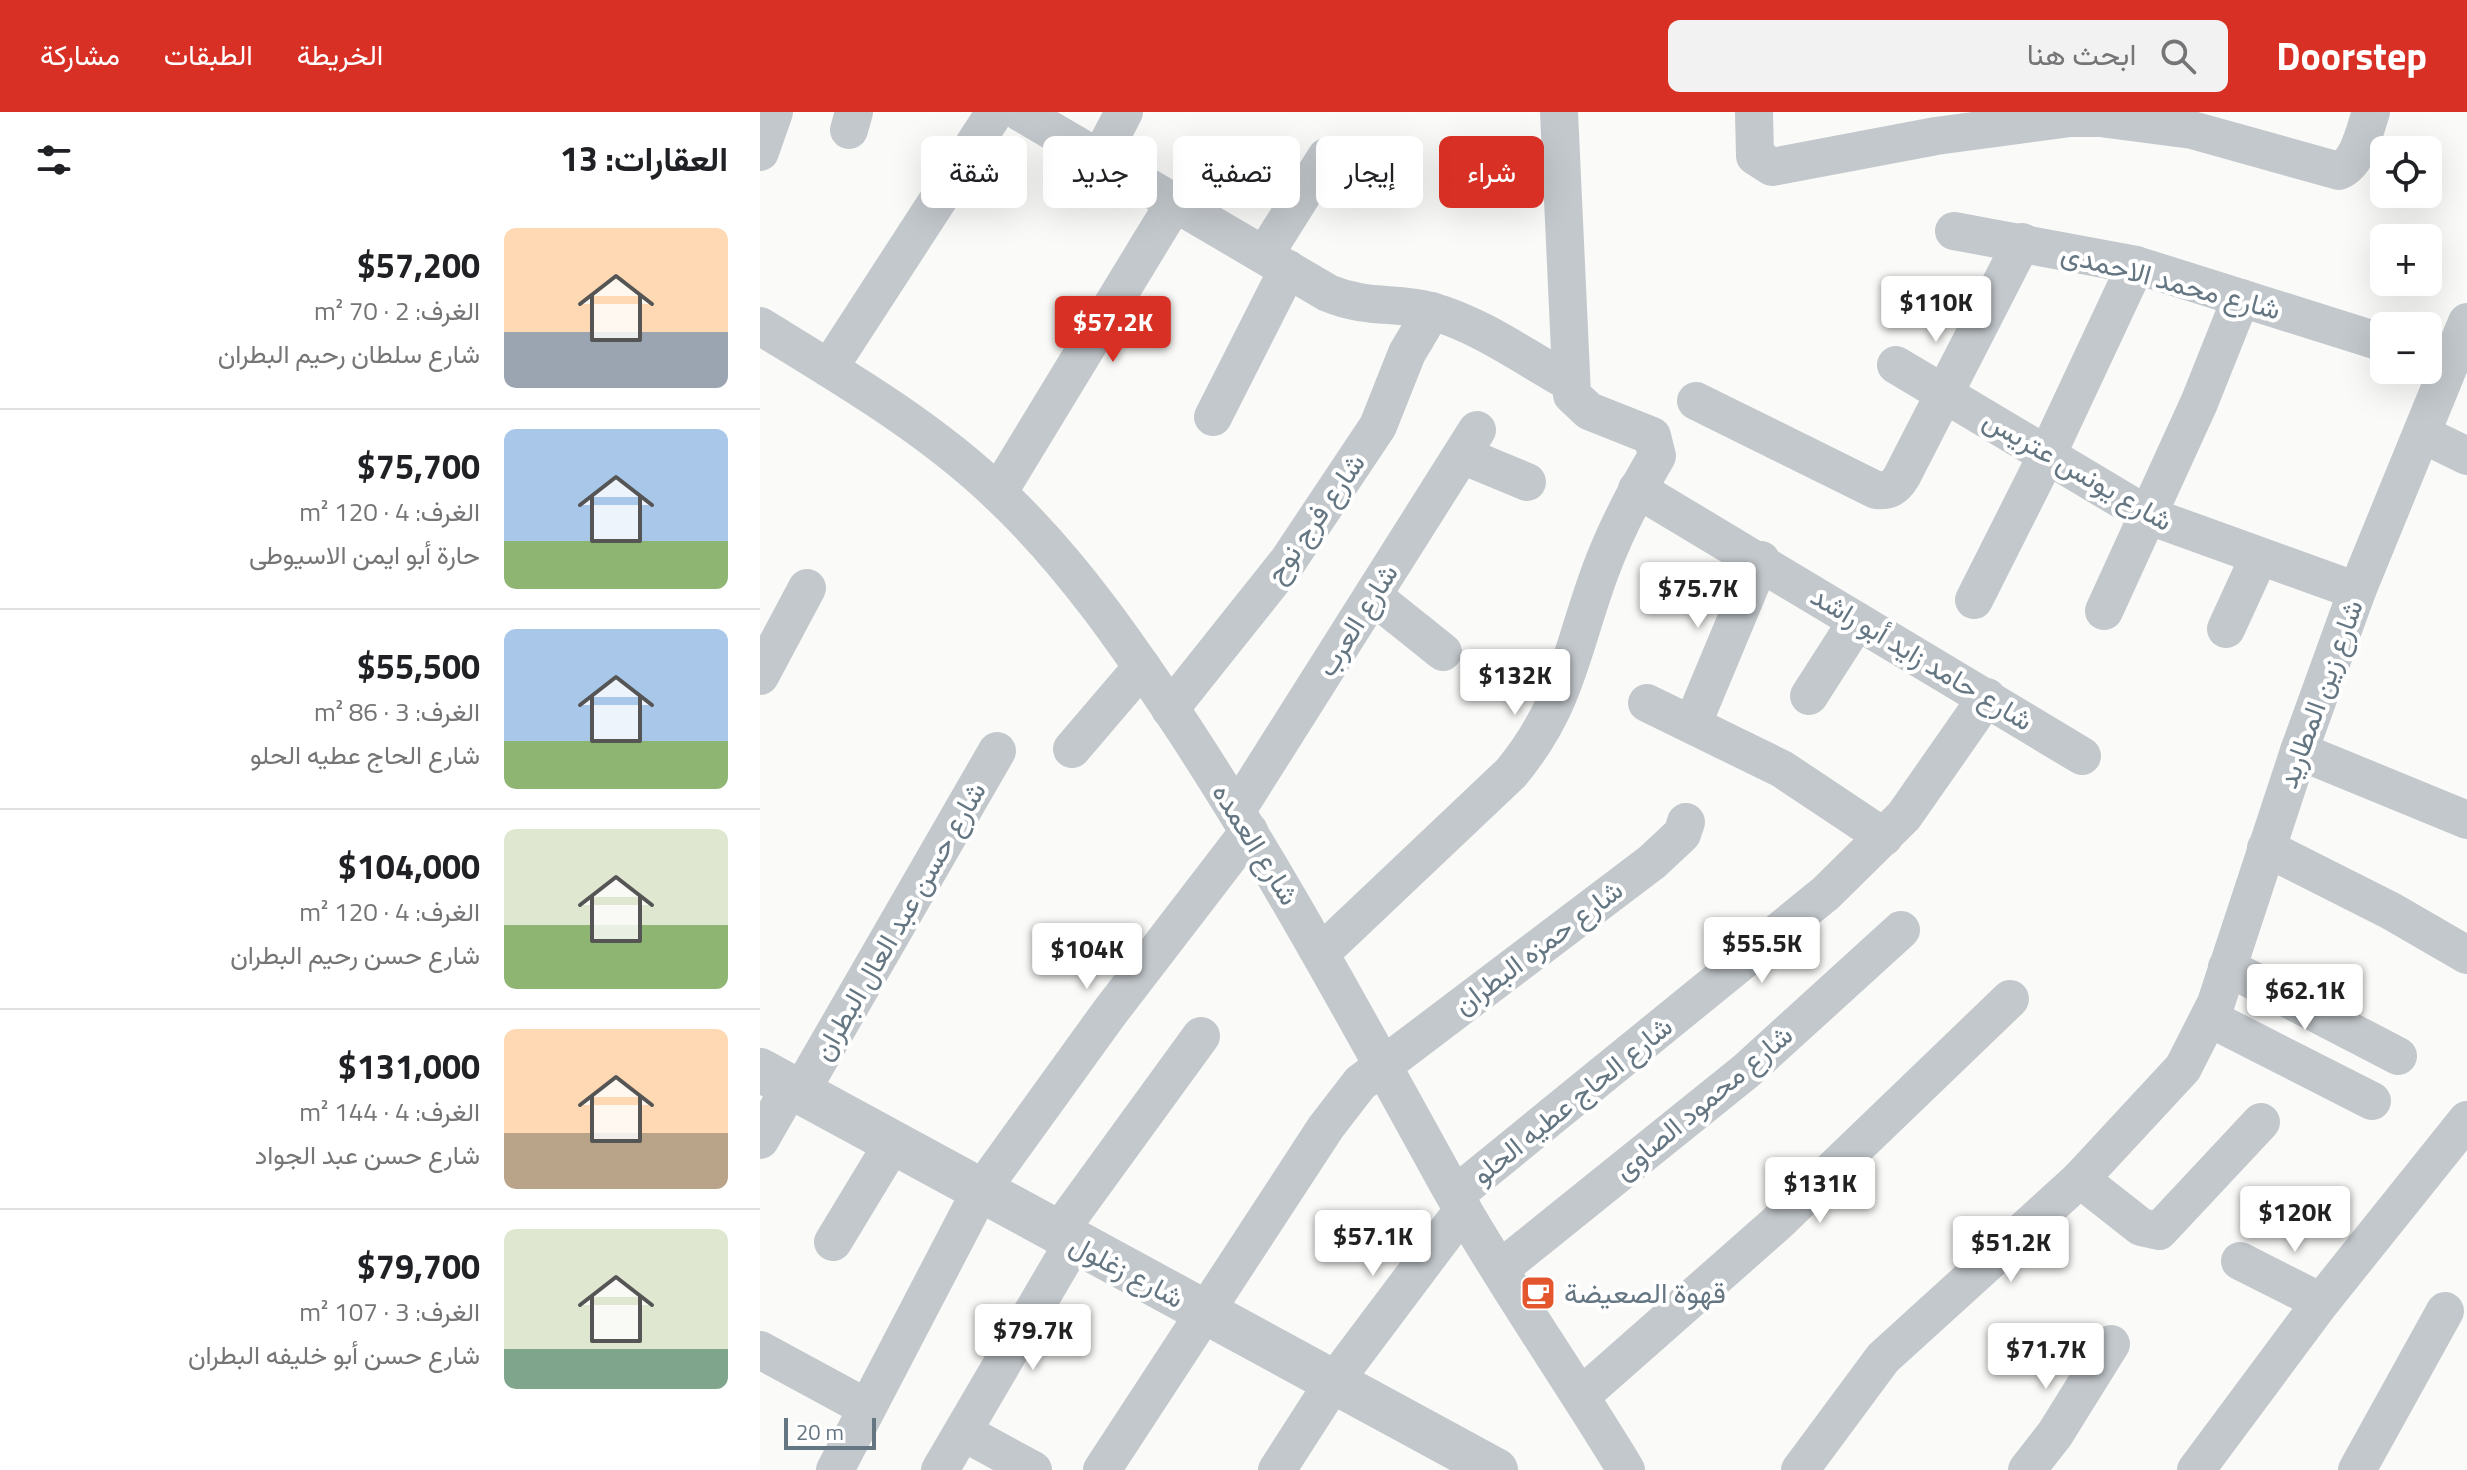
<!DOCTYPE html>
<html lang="ar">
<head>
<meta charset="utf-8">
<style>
  :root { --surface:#fff; --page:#f2f2f2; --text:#202124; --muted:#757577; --line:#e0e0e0; --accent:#d93025 }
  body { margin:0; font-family:"Titillium Web",Vazirmatn,sans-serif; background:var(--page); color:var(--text); direction:rtl; height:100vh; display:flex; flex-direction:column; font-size:30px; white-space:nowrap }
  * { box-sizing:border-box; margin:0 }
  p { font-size:26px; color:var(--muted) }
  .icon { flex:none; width:44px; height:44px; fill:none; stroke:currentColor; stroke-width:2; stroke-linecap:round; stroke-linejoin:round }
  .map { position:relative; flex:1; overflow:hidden; direction:ltr }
  .sheet { display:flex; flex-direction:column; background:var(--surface); width:760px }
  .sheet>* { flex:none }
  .guide { position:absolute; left:24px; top:24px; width:760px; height:72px; direction:rtl; display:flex; gap:16px }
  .controls { position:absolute; left:1610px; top:24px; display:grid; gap:16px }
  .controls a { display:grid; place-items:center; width:72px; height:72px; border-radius:12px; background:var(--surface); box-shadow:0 8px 32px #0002; font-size:40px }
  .scale { position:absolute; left:24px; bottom:20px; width:92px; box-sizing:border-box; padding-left:8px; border:4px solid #657683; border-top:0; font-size:22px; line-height:28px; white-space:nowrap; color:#657683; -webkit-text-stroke:6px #fff; paint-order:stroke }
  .price { position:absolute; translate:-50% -68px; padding:0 18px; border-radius:8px; background:#fff; color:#222; font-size:26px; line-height:52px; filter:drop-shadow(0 2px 4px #0008) }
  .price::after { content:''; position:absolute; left:50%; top:48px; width:24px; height:18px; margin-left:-12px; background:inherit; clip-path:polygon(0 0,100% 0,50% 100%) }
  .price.on { background:var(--accent); color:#fff }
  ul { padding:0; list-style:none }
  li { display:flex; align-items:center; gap:24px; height:200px; padding:0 32px }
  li+li { border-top:2px solid var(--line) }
  li span { display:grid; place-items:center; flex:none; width:224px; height:160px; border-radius:12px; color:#555 }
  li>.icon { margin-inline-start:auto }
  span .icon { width:96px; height:96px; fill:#fffc; stroke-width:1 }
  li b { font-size:34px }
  h2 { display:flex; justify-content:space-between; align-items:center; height:96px; padding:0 32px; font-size:34px }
  .tag { padding:0 28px; border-radius:12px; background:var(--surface); box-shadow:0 8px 32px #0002; font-size:28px; line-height:72px }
  .tag.on { background:var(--accent); color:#fff }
  header { display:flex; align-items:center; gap:48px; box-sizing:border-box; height:112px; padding:0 40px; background:var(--accent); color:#fff }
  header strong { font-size:38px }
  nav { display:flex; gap:44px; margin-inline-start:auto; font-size:28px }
  .search { width:560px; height:72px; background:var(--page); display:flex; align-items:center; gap:20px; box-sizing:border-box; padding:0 28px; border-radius:12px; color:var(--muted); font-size:30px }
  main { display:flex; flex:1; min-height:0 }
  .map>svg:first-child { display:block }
</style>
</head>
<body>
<header>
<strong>Doorstep</strong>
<div class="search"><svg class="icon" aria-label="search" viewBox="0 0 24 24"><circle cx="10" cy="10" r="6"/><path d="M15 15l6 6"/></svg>ابحث هنا</div>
<nav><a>الخريطة</a><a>الطبقات</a><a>مشاركة</a></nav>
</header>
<main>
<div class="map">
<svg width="1707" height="1358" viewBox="0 0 1707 1358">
  <rect width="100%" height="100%" fill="#fafaf8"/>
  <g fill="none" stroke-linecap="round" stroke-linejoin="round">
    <g stroke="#c3c8cc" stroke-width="38">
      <path d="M260,0L568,181C609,198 634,189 671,199C719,212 766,246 809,270"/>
      <path d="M994,0L995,44L1012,55L1176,24L1310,6H1340L1432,18L1579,59C1599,50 1604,20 1611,0"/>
      <path d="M89,18L94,0"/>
      <path d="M0,40L14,0"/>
      <path d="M340,46L364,0"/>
      <path d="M1194,119L1376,153L1624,231"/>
      <path d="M505,142L566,45"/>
      <path d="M0,214C83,265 169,315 239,382C312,451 368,533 424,617C520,764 603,918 688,1072C743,1170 808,1262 866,1358"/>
      <path d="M1136,253L1389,404L1597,479"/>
      <path d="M69,256L235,0"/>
      <path d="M936,289L1116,378C1129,379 1135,376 1142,364L1262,130"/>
      <path d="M453,305L528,157"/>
      <path d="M1662,322L1707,344"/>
      <path d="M702,343L767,370"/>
      <path d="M877,377L1322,644"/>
      <path d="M238,381L415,90"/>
      <path d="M613,484L683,540"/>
      <path d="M1214,488L1288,341L1376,153"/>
      <path d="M1344,499L1439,291L1481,186"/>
      <path d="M1466,517L1499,445"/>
      <path d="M0,564L47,476"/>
      <path d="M1049,584L1097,509"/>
      <path d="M887,591L1022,657L1124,725"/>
      <path d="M410,597L528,449L618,314L647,241L672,199"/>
      <path d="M933,611L1001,448"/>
      <path d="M312,637L382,555"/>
      <path d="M1539,639L1707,708"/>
      <path d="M477,698L717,318"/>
      <path d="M1506,736L1631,799L1707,843"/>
      <path d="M562,840L751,661C807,593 811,539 840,460C855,419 875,381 897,344L892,324L829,299L812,283L799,0"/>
      <path d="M1467,855L1638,944"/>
      <path d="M1449,906L1612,989"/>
      <path d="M41,979L237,639"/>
      <path d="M0,1028L31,974"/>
      <path d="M1320,1067L1381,1115L1399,1119L1501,1010"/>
      <path d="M695,1083L1066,781L1144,704L1227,585"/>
      <path d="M297,1122L441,924"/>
      <path d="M73,1130L133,1031"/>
      <path d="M1480,1149L1561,1190"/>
      <path d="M740,1157L986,959L1141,818"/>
      <path d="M0,1238L107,1296"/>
      <path d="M821,1284L1016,1112L1250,887"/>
      <path d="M203,1320L273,1358"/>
      <path d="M75,1358L220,1080L350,900L489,719"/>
      <path d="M180,1358L313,1131"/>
      <path d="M342,1358L566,1015L600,971L892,750L922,722L926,710"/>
      <path d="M517,1358L573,1271L703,1098"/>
      <path d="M1040,1358L1123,1246L1320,1067L1423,956L1456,891L1539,639L1597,479L1707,210"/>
      <path d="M1267,1358L1295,1322L1351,1232"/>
      <path d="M1436,1358L1561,1190L1707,1008"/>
      <path d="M1597,1358L1685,1199"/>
    </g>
    <path stroke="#c3c8cc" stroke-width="44" d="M0,958L736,1358"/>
  </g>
  <defs>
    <symbol id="cafe-square" viewBox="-11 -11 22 22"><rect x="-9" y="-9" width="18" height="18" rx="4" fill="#e4572e" stroke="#fff"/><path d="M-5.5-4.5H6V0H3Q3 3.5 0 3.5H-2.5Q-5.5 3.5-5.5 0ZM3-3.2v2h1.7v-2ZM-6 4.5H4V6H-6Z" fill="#fff"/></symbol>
  </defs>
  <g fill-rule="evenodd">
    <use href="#cafe-square" x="758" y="1161" width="40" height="40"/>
  </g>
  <g text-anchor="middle" stroke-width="8" stroke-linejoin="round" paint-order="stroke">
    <g font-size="28" fill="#657683" stroke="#fff">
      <text transform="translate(1411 169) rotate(15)" y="10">شارع محمد الاحمدى</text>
      <text transform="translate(1318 358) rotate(30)" y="10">شارع يونس عتريس</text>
      <text transform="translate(555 406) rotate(-55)" y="10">شارع فرج نوح</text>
      <text transform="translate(597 508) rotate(-58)" y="10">شارع العرب</text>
      <text transform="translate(1162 546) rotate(31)" y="10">شارع حامد زايد أبو راشد</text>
      <text transform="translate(1560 582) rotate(-70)" y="10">شارع زين المطاريد</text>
      <text transform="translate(496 732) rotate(58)" y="10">شارع العمده</text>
      <text transform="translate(139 809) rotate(-60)" y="10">شارع حسن عبد العال البطران</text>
      <text transform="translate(778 835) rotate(-37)" y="10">شارع حمزه البطران</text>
      <text transform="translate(812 988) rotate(-39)" y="10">شارع الحاج عطيه الحلو</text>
      <text transform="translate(943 990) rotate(-40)" y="10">شارع محمود الصاوى</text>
      <text transform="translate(367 1159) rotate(28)" y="10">شارع زغلول</text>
    </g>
    <g font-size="28" fill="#657683" stroke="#fff" text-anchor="start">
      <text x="804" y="1191">قهوة الصعيضة</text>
    </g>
  </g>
</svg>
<div class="controls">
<a><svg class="icon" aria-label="locate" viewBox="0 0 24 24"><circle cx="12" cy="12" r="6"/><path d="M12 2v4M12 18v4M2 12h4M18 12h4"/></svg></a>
<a>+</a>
<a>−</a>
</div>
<div class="scale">20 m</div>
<b class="price" style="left:1176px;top:232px">$110K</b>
<b class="price on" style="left:353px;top:252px">$57.2K</b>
<b class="price" style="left:938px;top:518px">$75.7K</b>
<b class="price" style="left:755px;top:605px">$132K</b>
<b class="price" style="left:1002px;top:873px">$55.5K</b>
<b class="price" style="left:327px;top:879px">$104K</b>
<b class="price" style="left:1545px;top:920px">$62.1K</b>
<b class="price" style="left:1060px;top:1113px">$131K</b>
<b class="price" style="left:1535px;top:1142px">$120K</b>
<b class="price" style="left:613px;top:1166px">$57.1K</b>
<b class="price" style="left:1251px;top:1172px">$51.2K</b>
<b class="price" style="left:273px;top:1260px">$79.7K</b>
<b class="price" style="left:1286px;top:1279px">$71.7K</b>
<div class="guide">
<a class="tag on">شراء</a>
<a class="tag">إيجار</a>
<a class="tag">تصفية</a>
<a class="tag">جديد</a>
<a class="tag">شقة</a>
</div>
</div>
<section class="sheet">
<h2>العقارات: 13<svg class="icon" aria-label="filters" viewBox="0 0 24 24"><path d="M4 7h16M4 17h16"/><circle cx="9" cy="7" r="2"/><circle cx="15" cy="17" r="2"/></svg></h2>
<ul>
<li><span style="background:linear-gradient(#ffd9b3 65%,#9aa5b1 0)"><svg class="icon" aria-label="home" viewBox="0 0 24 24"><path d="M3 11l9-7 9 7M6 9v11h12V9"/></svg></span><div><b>$57,200</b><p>الغرف: 2 · 70 m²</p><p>شارع سلطان رحيم البطران</p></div></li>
<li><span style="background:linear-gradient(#a9c7e8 70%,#8fb573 0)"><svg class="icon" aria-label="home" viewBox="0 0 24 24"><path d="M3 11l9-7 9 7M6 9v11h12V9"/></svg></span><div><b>$75,700</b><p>الغرف: 4 · 120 m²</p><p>حارة أبو ايمن الاسيوطى</p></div></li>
<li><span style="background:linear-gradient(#a9c7e8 70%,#8fb573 0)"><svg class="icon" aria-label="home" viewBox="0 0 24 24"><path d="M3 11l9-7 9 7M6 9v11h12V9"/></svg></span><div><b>$55,500</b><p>الغرف: 3 · 86 m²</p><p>شارع الحاج عطيه الحلو</p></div></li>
<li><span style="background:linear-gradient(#dfe7d0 60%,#8fb573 0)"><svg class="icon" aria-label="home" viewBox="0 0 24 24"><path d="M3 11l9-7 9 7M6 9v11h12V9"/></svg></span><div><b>$104,000</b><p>الغرف: 4 · 120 m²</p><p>شارع حسن رحيم البطران</p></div></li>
<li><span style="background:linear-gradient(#ffd9b3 65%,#b9a48a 0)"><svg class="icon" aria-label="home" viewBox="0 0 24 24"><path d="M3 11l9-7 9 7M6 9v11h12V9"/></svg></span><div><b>$131,000</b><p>الغرف: 4 · 144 m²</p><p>شارع حسن عبد الجواد</p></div></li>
<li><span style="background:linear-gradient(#dfe7d0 75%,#7fa58c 0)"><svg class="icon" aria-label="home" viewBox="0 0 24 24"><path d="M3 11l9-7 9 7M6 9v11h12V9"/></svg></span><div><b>$79,700</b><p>الغرف: 3 · 107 m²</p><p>شارع حسن أبو خليفه البطران</p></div></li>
</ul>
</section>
</main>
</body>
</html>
